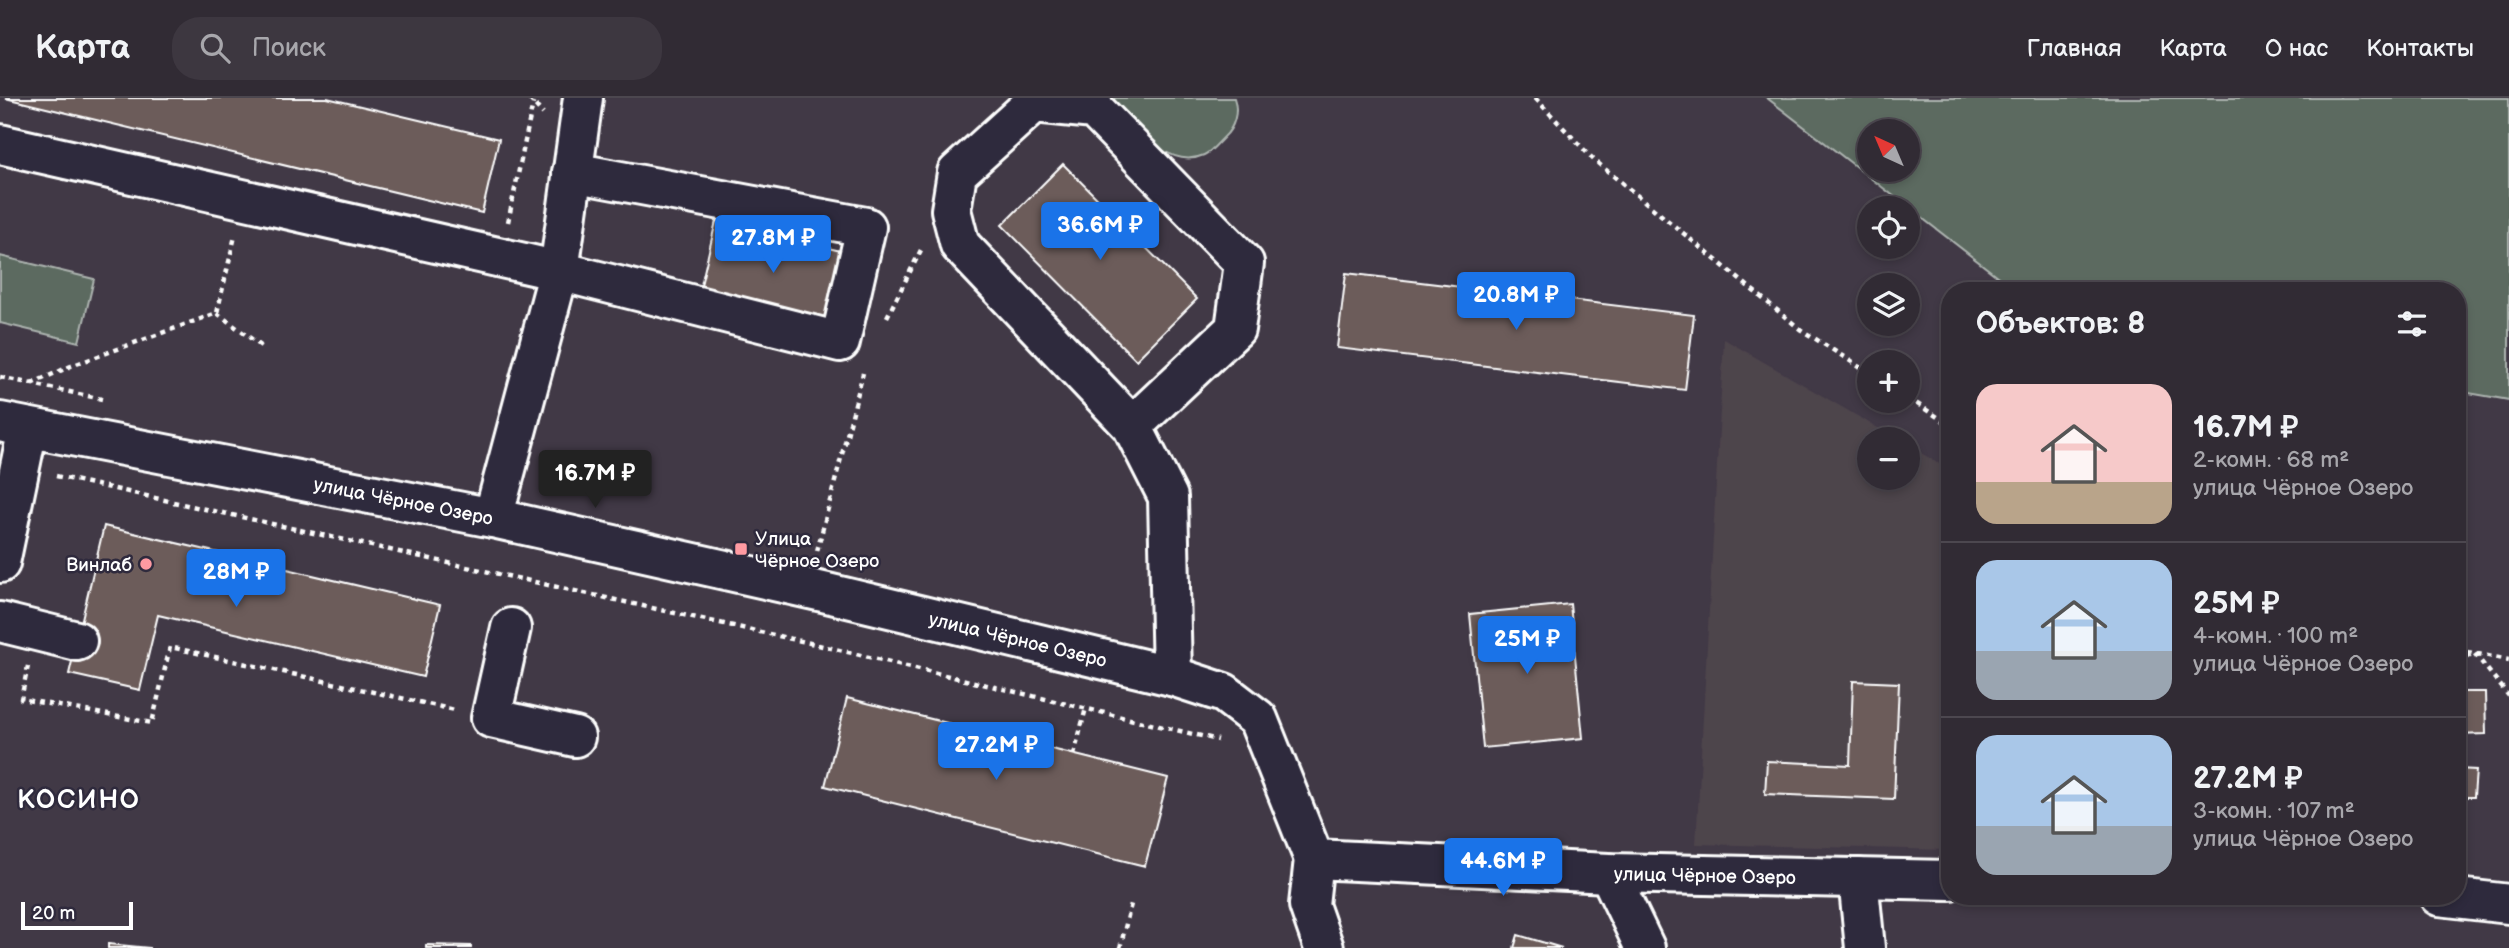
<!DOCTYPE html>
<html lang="ru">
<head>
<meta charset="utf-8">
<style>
  :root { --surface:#312b34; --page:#3d3740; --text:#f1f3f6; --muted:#a8a7ac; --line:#4c474f; --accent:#1a73e8 }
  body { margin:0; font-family:"Balsamiq Sans",sans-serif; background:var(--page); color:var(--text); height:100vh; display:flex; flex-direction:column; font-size:26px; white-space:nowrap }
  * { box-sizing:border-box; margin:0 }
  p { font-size:23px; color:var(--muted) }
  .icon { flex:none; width:38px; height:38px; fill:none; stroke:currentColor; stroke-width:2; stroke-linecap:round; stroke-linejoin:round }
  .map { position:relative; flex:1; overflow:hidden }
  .sheet { position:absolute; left:1941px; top:184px; width:525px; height:623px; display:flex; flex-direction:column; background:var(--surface); border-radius:28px; box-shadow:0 4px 10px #0003,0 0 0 2px var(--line) }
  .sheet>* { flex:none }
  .needle { width:46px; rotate:316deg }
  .buttons { position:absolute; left:1857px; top:21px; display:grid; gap:14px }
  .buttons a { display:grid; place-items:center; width:63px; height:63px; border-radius:50%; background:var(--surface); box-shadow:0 4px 10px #0003,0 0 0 2px var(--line); font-size:35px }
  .scale { position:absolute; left:21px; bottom:18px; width:112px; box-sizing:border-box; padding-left:7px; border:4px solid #fff; border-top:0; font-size:19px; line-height:24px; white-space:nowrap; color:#fff; -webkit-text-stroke:5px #2f2a3d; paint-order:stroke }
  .price { position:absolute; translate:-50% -60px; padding:0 16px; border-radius:7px; background:var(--accent); color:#fff; font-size:23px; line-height:46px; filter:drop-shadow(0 2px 4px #0008) }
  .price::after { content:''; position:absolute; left:50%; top:42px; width:21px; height:16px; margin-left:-10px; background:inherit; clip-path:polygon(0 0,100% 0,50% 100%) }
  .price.current { background:#222; color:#fff }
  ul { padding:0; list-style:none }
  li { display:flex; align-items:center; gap:21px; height:175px; padding:0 35px }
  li+li { border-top:2px solid var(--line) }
  li span { display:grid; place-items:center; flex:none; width:196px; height:140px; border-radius:21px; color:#555 }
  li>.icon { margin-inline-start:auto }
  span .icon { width:84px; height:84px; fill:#fffc; stroke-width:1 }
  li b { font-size:30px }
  h2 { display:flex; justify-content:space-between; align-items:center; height:84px; padding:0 35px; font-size:30px }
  header { display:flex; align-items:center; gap:42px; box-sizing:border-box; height:98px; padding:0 35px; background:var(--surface); border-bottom:2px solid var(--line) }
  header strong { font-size:33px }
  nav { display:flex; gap:38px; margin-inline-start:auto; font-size:24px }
  .search { width:490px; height:63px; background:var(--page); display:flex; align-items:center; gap:18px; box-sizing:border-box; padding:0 24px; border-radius:28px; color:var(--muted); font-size:26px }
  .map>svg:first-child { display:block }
</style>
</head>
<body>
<header>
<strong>Карта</strong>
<div class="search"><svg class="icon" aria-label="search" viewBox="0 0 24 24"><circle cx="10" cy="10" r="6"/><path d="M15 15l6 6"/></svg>Поиск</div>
<nav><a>Главная</a><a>Карта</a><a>О нас</a><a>Контакты</a></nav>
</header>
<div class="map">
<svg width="2509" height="850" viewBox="0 0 2509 850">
  <rect width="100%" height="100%" fill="#413946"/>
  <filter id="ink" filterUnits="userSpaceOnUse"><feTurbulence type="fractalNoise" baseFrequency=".0143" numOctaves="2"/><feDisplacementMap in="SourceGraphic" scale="14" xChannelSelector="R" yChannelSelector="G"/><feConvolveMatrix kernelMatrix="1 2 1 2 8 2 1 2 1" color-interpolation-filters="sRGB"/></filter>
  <g filter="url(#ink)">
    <path fill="#4e444c" d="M1724,241L1897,341H1869V380H1908V347L1949,372V752L1696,746Z"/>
    <g fill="#5b6a60" stroke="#adb4b0" stroke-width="2" fill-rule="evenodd">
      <path d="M1109,0H1234C1239,14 1234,30 1224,39C1218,45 1211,54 1204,57C1166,74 1133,24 1109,0Z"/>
      <path d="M1767,0H2509V302L2457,293V192H2015ZM1869,33H1908V72H1869Z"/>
      <path d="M0,158L94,181L79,244L0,225Z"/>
    </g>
    <g fill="#6c5c5a" stroke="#fff" stroke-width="2">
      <path d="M5,0H327L499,41L482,115Z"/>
      <path d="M1063,66L1197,201L1136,262L1002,127Z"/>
      <path d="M716,123L849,155L830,232L698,200Z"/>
      <path d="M1346,175L1694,217L1685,292L1337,250Z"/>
      <path d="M104,428L440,507L423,579L158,517L140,592L69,576Z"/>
      <path d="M1570,506L1583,640L1483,650L1470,516Z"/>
      <path d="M1853,583L1899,585L1894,701L1765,696L1767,663L1850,667Z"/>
      <path d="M2457,594H2485L2486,636L2457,637Z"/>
      <path d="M847,600L1168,680L1145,768L825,688Z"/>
      <path d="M2457,671L2476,672L2474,699H2457Z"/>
      <path d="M1518,837L1562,850H1514Z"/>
      <path d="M108,846L150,850H108Z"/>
      <path d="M426,847L471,848V850H426Z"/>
    </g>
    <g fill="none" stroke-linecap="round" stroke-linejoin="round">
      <defs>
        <g id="minor">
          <path d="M0,46L559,173L840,244L866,129L572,74"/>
          <path id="s1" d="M0,324L493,420L823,494L1172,578L1224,595L1258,621L1314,761L1609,775L1950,782"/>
          <path d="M1132,328L1235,231L1244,165L1094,11L1034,5L957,75L951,112L960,147L1132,328L1168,399L1172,578"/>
          <path d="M493,420L559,173L583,0"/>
          <path d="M0,465L28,330"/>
          <path d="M0,524L77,543"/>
          <path d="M511,530L491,620L575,639"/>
          <path d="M1314,761L1309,807L1324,850"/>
          <path d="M1609,775L1645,850"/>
          <path d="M1858,780L1865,850"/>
          <path d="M2439,798L2509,806"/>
        </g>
      </defs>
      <use href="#minor" stroke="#fff" stroke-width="44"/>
      <g stroke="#fff" stroke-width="4.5" stroke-dasharray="5 5" stroke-linecap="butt">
        <path d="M529,0L543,16"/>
        <path d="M1535,0L1594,62L1800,231L1869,275"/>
        <path d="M508,124L533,5"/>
        <path d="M217,215L265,251"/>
        <path d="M887,219L921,152"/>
        <path d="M0,279L102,301"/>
        <path d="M31,286L71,268L217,215L235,138"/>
        <path d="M1908,300L1950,327"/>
        <path d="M56,378L810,545L1218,642"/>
        <path d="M817,453L863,275"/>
        <path d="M2457,552L2509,562"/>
        <path d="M2457,563L2474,555L2509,598"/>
        <path d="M28,568L21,601L152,625L170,549L455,612"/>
        <path d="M1074,657L1086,610"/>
        <path d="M1120,850L1132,802"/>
      </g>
      <use href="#minor" stroke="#2f2a3d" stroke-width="38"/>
    </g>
  </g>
  <g fill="#ff9aa2" stroke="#2f2a3d" stroke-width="2.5">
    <rect x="734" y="444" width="14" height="14" rx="3.5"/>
    <circle cx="146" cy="466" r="7"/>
  </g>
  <g text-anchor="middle" stroke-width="5" stroke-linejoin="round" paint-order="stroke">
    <g font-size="19" fill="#fff" stroke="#2f2a3d">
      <text dy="7" stroke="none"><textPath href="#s1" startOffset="411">улица Чёрное Озеро</textPath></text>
      <text dy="7" stroke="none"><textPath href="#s1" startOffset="1041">улица Чёрное Озеро</textPath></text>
      <text dy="7" stroke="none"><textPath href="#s1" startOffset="1839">улица Чёрное Озеро</textPath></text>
    </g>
    <g font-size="19" fill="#fff" stroke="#2f2a3d" text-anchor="start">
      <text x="755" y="447">Улица<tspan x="755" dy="22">Чёрное Озеро</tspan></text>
      <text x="132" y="473" text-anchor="end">Винлаб</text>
    </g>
    <g font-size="26" font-weight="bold" letter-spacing="2" fill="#fff" stroke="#2f2a3d">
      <text x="79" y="710">КОСИНО</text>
    </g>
  </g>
</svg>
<div class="buttons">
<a><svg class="needle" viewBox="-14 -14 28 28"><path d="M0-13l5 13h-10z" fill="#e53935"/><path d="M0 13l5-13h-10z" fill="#a8a7ac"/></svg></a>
<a><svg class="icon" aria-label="locate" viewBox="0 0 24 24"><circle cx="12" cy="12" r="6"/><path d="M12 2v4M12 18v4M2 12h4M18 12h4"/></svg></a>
<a><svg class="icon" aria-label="layers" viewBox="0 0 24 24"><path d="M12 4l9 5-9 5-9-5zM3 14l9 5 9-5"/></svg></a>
<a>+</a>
<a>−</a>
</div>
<div class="scale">20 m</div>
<b class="price" style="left:1100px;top:164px">36.6M ₽</b>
<b class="price" style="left:773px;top:177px">27.8M ₽</b>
<b class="price" style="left:1516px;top:234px">20.8M ₽</b>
<b class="price current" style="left:595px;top:412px">16.7M ₽</b>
<b class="price" style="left:236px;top:511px">28M ₽</b>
<b class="price" style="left:1527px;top:578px">25M ₽</b>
<b class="price" style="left:996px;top:684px">27.2M ₽</b>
<b class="price" style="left:1503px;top:800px">44.6M ₽</b>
<section class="sheet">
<h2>Объектов: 8<svg class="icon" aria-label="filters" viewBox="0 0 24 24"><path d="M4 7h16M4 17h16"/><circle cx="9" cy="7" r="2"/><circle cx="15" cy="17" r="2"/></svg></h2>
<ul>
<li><span style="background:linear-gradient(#f6c9c9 70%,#b9a48a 0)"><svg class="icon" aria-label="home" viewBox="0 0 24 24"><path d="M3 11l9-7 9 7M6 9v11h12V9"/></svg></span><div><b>16.7M ₽</b><p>2-комн. · 68 m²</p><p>улица Чёрное Озеро</p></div></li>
<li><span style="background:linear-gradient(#a9c7e8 65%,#9aa5b1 0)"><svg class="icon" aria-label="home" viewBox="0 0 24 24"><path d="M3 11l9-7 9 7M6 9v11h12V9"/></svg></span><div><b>25M ₽</b><p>4-комн. · 100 m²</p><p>улица Чёрное Озеро</p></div></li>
<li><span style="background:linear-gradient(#a9c7e8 65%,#9aa5b1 0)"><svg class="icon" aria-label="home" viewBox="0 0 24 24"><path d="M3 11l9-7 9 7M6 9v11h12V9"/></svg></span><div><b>27.2M ₽</b><p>3-комн. · 107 m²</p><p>улица Чёрное Озеро</p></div></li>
</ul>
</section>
</div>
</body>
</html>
